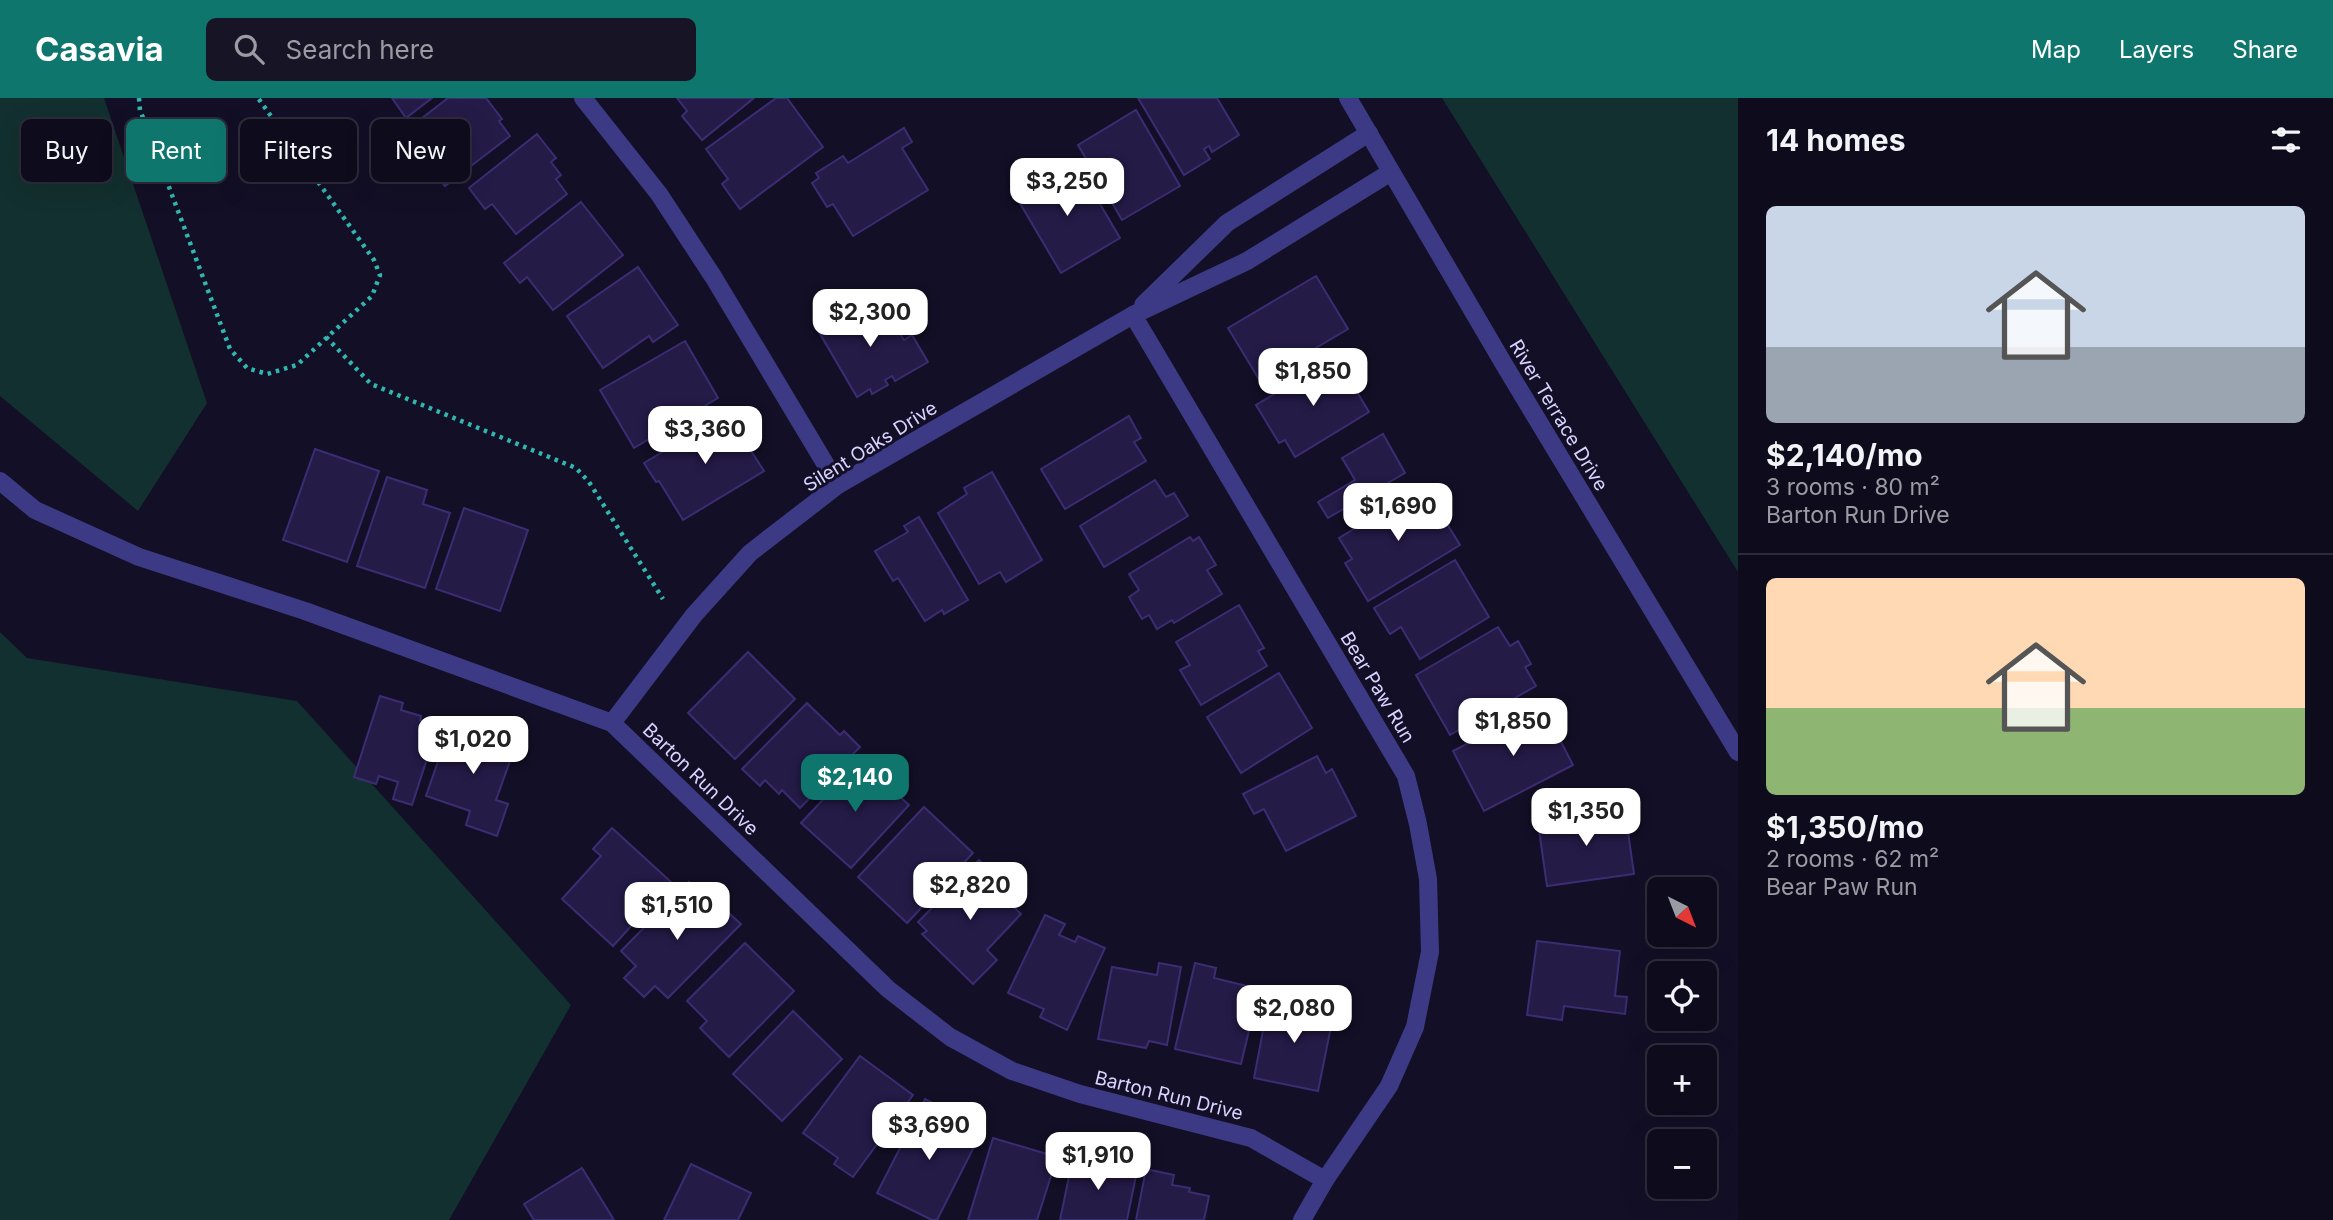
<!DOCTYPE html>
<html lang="en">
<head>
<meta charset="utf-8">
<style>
  :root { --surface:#0e0b1c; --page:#171425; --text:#f1f3f6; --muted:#9b9ba3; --line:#2e2b3b; --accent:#0f766e }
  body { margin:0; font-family:Inter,sans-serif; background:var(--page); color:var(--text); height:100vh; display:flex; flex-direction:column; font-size:26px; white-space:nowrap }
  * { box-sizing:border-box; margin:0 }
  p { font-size:23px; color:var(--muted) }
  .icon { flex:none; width:38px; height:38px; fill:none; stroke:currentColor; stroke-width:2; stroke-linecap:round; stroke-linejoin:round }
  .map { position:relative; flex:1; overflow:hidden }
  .drawer { display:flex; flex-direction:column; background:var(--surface); width:595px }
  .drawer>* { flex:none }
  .guide { position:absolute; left:21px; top:21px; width:665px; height:63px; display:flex; gap:14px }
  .needle { width:46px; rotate:138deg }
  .buttons { position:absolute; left:1647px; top:779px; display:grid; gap:14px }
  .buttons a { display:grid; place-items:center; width:70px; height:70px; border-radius:10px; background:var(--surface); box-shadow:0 7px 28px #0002,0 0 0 2px var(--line); font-size:35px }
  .price { position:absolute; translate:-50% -60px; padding:0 16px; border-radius:14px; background:#fff; color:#222; font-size:23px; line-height:46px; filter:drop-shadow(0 2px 4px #0008) }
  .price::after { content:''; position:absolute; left:50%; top:42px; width:21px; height:16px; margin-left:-10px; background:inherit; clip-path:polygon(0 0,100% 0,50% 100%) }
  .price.on { background:var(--accent); color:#fff }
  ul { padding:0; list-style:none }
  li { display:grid; align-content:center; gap:14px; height:371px; padding:0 28px }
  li+li { border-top:2px solid var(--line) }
  li span { display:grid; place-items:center; height:217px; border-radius:10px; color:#555 }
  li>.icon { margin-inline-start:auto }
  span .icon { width:126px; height:126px; fill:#fffc; stroke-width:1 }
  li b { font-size:30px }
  h2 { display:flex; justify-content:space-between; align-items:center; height:84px; padding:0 28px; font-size:30px }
  .chip { padding:0 24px; border-radius:10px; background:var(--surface); box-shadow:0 7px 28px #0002,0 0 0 2px var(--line); font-size:24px; line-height:63px }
  .chip.on { background:var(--accent); color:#fff }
  header { display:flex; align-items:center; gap:42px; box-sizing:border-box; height:98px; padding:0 35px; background:var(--accent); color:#fff }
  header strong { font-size:33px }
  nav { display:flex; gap:38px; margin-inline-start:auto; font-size:24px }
  .search { width:490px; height:63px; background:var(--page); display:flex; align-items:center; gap:18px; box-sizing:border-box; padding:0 24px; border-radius:10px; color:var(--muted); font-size:26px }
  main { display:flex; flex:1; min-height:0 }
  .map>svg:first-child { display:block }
</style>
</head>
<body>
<header>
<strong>Casavia</strong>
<div class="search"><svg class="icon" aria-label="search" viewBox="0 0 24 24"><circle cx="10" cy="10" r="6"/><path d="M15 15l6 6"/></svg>Search here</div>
<nav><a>Map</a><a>Layers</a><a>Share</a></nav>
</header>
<main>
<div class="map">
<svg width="1738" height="1122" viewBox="0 0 1738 1122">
  <rect width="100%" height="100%" fill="#130f26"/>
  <g fill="#12302f">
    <path d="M0,0H104L207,305L138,413L0,298Z"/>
    <path d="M1442,0H1738V474Z"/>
    <path d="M0,534L27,560L297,603L571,907L449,1122H0Z"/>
  </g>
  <g fill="#241b47" stroke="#3b2d73" stroke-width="2">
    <path d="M392,0H432L406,20Z"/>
    <path d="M448,0H486L502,21L499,23L510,38L445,88L420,56L429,49L413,27Z"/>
    <path d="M677,0H754L702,42L682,18L687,13Z"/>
    <path d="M776,0H787L823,49L740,111L722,86L728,81L706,51Z"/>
    <path d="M1138,0H1217L1239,37L1212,54L1209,48L1204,51L1210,61L1184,77Z"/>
    <path d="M1136,12L1180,88L1122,122L1078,47Z"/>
    <path d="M904,30L912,44L902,50L928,92L853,138L833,106L827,109L812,85L819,80L816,75L843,58L848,65Z"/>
    <path d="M537,36L556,60L551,64L561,77L556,81L567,96L516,136L492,106L485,111L469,90Z"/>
    <path d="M1080,72L1120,140L1061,175L1014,95L1051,74L1057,85Z"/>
    <path d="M581,104L623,157L553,212L527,179L520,185L504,165Z"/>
    <path d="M638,169L678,227L653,244L649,238L603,270L567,218Z"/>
    <path d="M1316,178L1348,231L1260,283L1228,230Z"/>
    <path d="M882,205L904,242L912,237L928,264L895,283L892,278L885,282L888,287L872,296L870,291L857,299L816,229L850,209L856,220Z"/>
    <path d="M685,243L718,300L634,350L600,292Z"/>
    <path d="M1336,259L1369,314L1295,359L1285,342L1279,345L1256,307Z"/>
    <path d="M727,315L764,373L683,422L659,383L656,384L644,365Z"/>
    <path d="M1129,318L1141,340L1134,344L1146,363L1065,411L1041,371Z"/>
    <path d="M1383,336L1405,375L1328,420L1318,404L1355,382L1342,360Z"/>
    <path d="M315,351L379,373L347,464L283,442Z"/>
    <path d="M992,374L1042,462L1006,484L1000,474L979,486L938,415L967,396L964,390Z"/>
    <path d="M387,379L427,392L423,406L450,415L425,490L357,468Z"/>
    <path d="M1155,382L1166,399L1174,395L1188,418L1104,469L1080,428Z"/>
    <path d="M1424,388L1460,447L1368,503L1345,465L1352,461L1339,440Z"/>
    <path d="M464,410L528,432L500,513L436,491Z"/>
    <path d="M919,419L968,502L944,516L942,512L925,523L898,480L893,483L875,453L908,434L904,428Z"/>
    <path d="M1190,439L1193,443L1199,439L1216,467L1207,472L1222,496L1174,525L1172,522L1157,531L1149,517L1142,521L1129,499L1139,492L1129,476Z"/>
    <path d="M1455,462L1489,519L1420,561L1401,529L1390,536L1374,510Z"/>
    <path d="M1239,507L1264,550L1258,553L1267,568L1201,607L1180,572L1190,567L1176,544Z"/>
    <path d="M1498,529L1510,548L1518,543L1531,566L1525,569L1536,588L1450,637L1416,577Z"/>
    <path d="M748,554L795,601L735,661L688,615Z"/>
    <path d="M1279,575L1312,630L1241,675L1207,619Z"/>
    <path d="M380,598L403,605L401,612L421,618L420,622L438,627L412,707L393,701L398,684L379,678L376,686L354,679Z"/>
    <path d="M807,605L840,637L844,633L860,649L800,710L782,692L779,696L765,682L760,688L742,671Z"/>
    <path d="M1542,607L1573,667L1484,713L1453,653Z"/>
    <path d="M452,623L495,637L494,641L515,649L496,702L508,706L497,738L466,727L470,713L426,698Z"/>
    <path d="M1317,658L1326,675L1332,671L1356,718L1286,753L1264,711L1254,716L1243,696Z"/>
    <path d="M860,662L909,707L851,770L801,725Z"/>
    <path d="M924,709L973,755L907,825L858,779Z"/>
    <path d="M1625,713L1634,776L1547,788L1538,725Z"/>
    <path d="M612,730L671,784L613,848L562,801L601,758L593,751Z"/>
    <path d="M979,762L1004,788L998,794L1021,816L987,852L997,862L973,886L922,836L927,833L918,824Z"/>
    <path d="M689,784L717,811L720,807L741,826L668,900L655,888L644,899L624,880L636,868L621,853Z"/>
    <path d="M1045,817L1065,826L1059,837L1075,844L1078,838L1105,850L1067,932L1040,919L1044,911L1008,895Z"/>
    <path d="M1537,843L1620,853L1615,898L1627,899L1625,916L1564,908L1562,922L1527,917Z"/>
    <path d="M745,845L794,893L729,959L700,930L707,923L687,903Z"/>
    <path d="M1159,865L1181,869L1167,947L1149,943L1146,950L1098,941L1112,869L1157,877Z"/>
    <path d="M1195,865L1216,870L1214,880L1259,891L1241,966L1175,951Z"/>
    <path d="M1269,901L1334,914L1318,993L1254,980Z"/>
    <path d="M793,913L842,961L782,1023L733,976Z"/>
    <path d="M860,958L913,997L853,1079L834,1066L838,1060L803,1035Z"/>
    <path d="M925,1001L950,1014L946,1020L980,1037L937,1122H932L877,1095Z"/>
    <path d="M993,1040L1057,1059L1037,1122H968Z"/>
    <path d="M1073,1059L1137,1073L1127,1122H1060Z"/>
    <path d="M691,1066L751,1095L738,1122H664Z"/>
    <path d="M582,1070L614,1122H534L524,1106Z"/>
    <path d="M1146,1071L1174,1077L1172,1087L1190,1090L1189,1094L1209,1098L1204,1122H1136Z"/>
  </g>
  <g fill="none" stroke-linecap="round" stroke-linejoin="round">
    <g stroke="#2fb8b0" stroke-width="4.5" stroke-dasharray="3.5 5" stroke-linecap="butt">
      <path d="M139,0L140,12L230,251L247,270L267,276L297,267L372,198L380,177L374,162L258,0"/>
      <path d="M326,239L371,286L576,370L589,384L663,501"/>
    </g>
    <g stroke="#3d3a85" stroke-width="18">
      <path d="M583,0L659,96L714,180L838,387"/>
      <path d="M1348,0L1505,268L1738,654"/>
      <path d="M1143,207L1227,125L1369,35"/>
      <path d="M1133,217L1406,678L1418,726L1428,781L1430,854L1415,929L1389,988L1325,1082L1302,1122"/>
      <path d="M0,383L35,412L139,459L305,513L612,625L888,891L950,939L1012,973L1080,996L1251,1040L1325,1082"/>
      <path d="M612,625L694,517L750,455L838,387L1133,217L1247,163L1391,74"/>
    </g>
  </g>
  <g text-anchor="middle" stroke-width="6" stroke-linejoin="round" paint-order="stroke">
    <g font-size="19" fill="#d9d4ff" stroke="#130f26">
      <text transform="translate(1559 317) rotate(59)" y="7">River Terrace Drive</text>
      <text transform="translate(870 348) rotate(-32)" y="7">Silent Oaks Drive</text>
      <text transform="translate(1378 589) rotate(59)" y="7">Bear Paw Run</text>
      <text transform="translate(701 681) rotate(44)" y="7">Barton Run Drive</text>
      <text transform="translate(1169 997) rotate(14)" y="7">Barton Run Drive</text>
    </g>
  </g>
</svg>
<div class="buttons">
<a><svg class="needle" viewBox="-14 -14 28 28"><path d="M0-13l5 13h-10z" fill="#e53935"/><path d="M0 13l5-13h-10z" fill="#9b9ba3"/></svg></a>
<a><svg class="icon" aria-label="locate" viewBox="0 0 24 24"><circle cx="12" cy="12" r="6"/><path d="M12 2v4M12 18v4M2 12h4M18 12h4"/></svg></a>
<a>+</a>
<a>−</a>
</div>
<b class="price" style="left:1067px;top:120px">$3,250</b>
<b class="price" style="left:870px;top:251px">$2,300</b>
<b class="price" style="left:1313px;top:310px">$1,850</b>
<b class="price" style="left:705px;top:368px">$3,360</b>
<b class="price" style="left:1398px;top:445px">$1,690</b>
<b class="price" style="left:1513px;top:660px">$1,850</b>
<b class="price" style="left:473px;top:678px">$1,020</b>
<b class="price on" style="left:855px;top:716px">$2,140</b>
<b class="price" style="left:1586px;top:750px">$1,350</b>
<b class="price" style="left:970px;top:824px">$2,820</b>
<b class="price" style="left:677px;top:844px">$1,510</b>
<b class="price" style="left:1294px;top:947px">$2,080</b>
<b class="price" style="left:929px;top:1064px">$3,690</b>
<b class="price" style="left:1098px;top:1094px">$1,910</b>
<div class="guide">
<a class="chip">Buy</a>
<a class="chip on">Rent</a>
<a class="chip">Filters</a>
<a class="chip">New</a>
</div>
</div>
<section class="drawer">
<h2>14 homes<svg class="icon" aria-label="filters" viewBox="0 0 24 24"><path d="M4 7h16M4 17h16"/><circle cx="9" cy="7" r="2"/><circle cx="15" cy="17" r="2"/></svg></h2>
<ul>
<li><span style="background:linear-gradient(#c9d6e8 65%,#9aa5b1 0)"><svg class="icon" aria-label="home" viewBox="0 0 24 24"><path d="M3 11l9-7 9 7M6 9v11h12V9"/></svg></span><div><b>$2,140/mo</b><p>3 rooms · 80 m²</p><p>Barton Run Drive</p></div></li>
<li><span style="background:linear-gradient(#ffd9b3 60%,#8fb573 0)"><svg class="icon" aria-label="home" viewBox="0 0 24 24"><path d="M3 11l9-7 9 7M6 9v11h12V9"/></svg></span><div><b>$1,350/mo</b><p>2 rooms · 62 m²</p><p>Bear Paw Run</p></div></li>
</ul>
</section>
</main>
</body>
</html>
